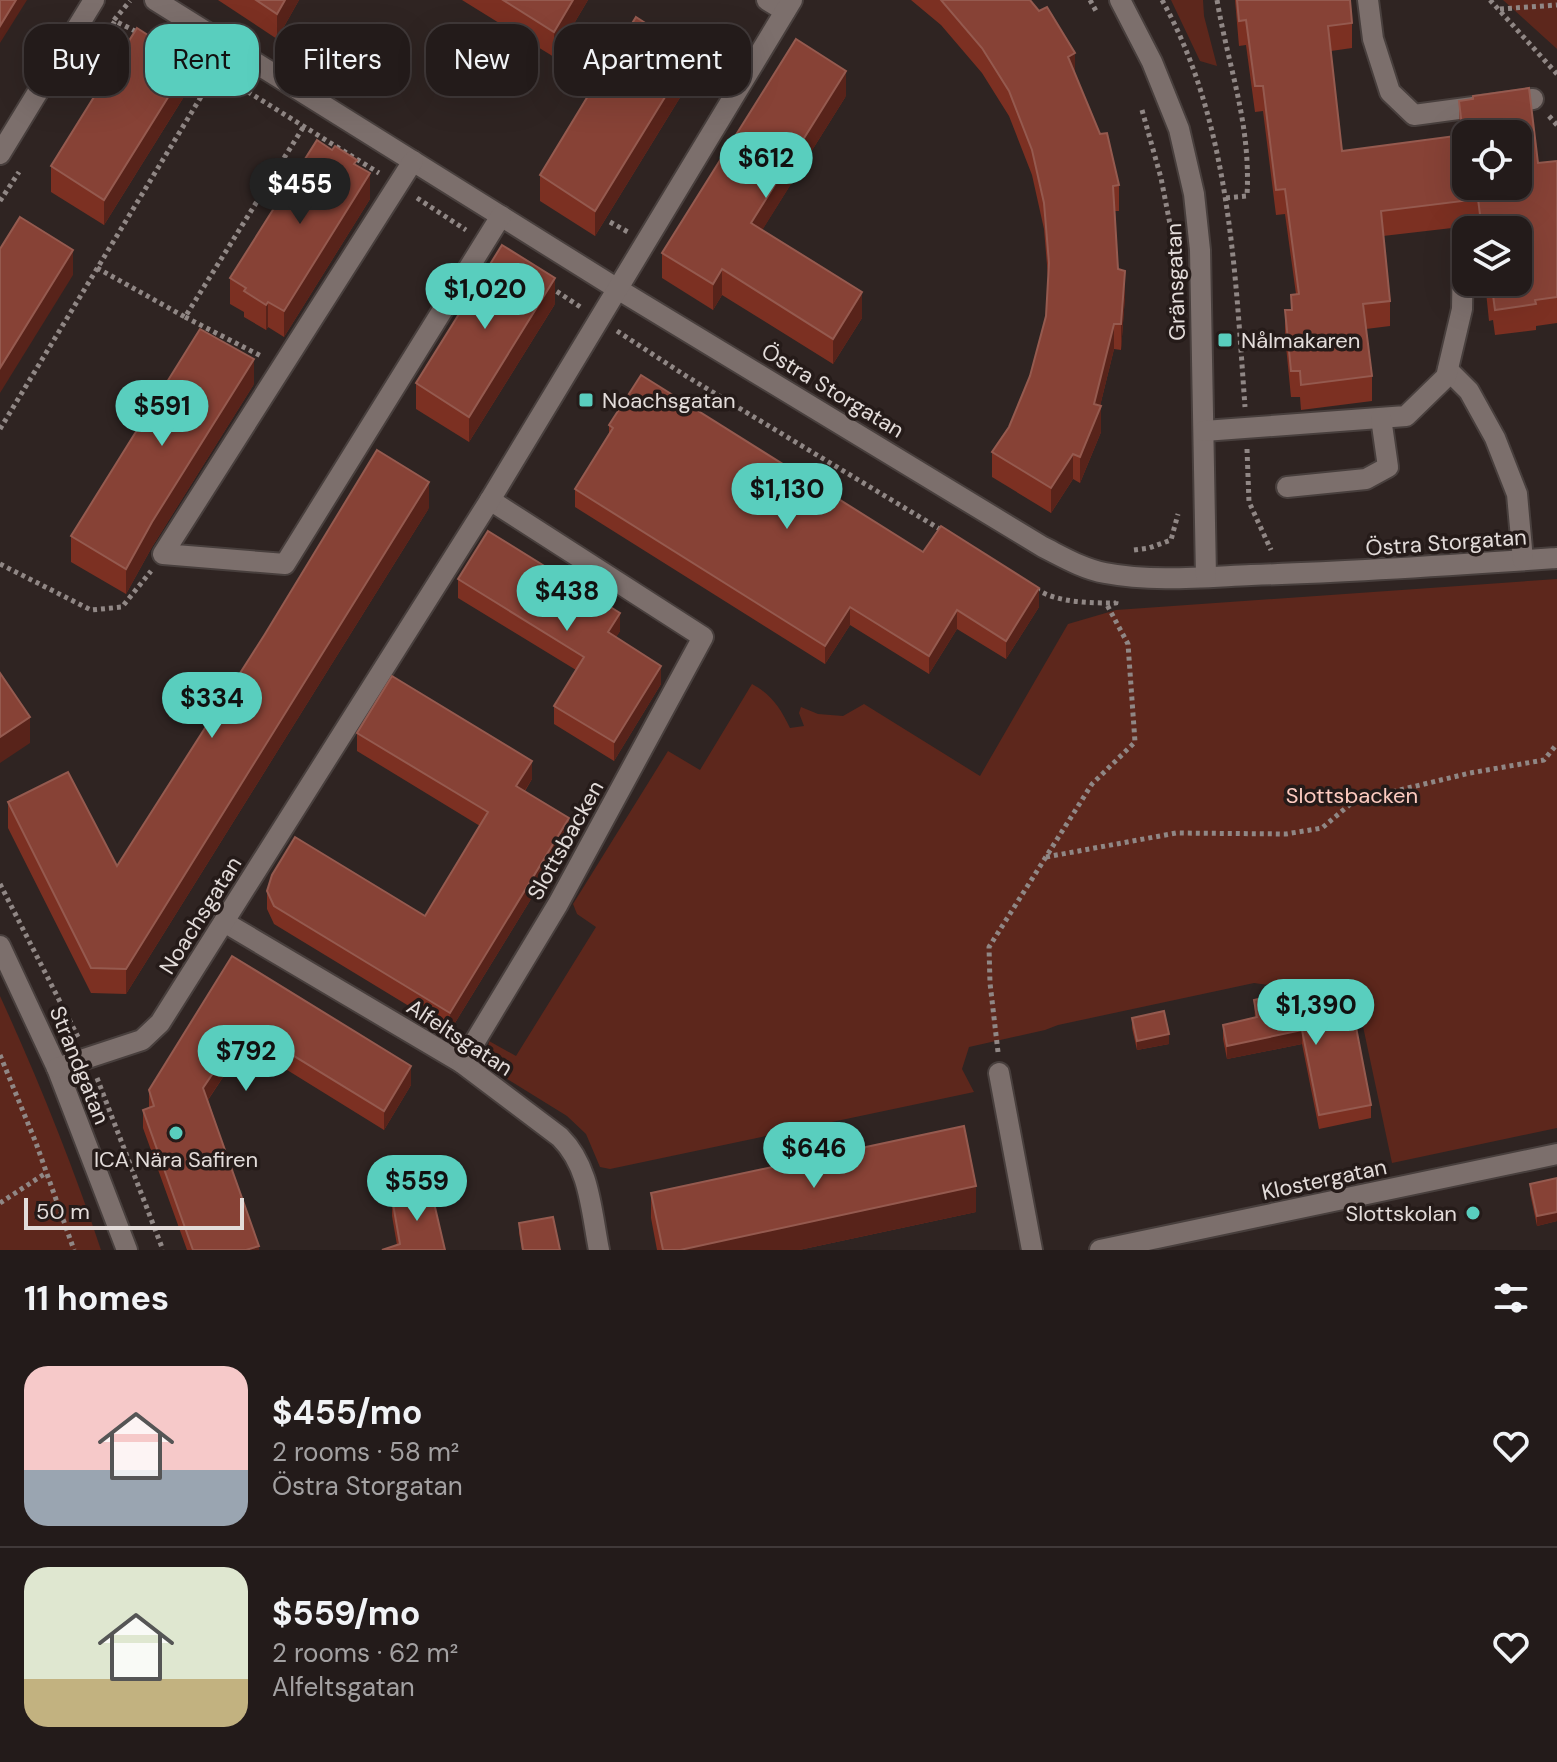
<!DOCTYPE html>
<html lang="en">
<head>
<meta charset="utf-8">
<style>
  :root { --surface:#231b1a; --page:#2b2423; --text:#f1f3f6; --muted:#a3a1a2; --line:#403939; --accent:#59cebe }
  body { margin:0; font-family:"DM Sans",sans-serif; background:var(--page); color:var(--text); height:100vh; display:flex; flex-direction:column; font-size:30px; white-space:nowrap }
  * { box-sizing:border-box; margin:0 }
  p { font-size:26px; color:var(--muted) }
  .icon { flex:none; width:44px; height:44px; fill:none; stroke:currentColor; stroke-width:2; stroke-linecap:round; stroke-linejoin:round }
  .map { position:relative; height:1250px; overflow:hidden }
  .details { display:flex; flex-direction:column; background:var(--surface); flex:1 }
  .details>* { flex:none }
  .top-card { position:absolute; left:24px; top:24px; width:800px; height:72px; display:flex; gap:16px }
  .controls { position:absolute; left:1452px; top:120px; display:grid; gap:16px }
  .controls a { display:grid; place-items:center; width:80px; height:80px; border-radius:16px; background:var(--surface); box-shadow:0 8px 32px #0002,0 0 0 2px var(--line); font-size:40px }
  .scale { position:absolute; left:24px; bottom:20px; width:220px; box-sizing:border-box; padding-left:8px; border:4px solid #e3dcda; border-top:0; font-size:22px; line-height:28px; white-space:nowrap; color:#e3dcda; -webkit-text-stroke:6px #251b19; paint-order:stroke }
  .price { position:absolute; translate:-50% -68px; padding:0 18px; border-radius:28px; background:var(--accent); color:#111; font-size:26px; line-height:52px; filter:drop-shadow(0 2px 4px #0008) }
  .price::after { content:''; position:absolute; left:50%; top:48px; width:24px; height:18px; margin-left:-12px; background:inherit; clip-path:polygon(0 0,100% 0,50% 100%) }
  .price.current { background:#222; color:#fff }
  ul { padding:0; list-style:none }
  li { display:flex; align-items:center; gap:24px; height:200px; padding:0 24px }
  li+li { border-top:2px solid var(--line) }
  li span { display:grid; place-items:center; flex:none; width:224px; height:160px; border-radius:24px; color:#555 }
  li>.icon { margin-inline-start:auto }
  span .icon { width:96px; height:96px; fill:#fffc; stroke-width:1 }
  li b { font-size:34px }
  h2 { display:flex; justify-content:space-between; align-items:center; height:96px; padding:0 24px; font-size:34px }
  .pill { padding:0 28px; border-radius:24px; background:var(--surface); box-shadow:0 8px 32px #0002,0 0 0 2px var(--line); font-size:28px; line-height:72px }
  .pill.current { background:var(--accent); color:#111 }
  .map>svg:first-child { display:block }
</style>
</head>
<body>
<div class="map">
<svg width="1557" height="1250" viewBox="0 0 1557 1250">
  <rect width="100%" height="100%" fill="#2f2422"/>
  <g fill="#5d271c">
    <path d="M1171,0H1203L1204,16L1217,66L1200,61Z"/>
    <path d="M1503,0H1557V49L1556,48Z"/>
    <path d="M1557,579V1128L1392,1163L1357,998L1254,983L1058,1025L1045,1030L969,1047L962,1069L974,1092L610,1169L600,1167L586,1134L567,1116L496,1072L487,1056L489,1041L516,1056L596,927L577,914L573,904L668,751L700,770L752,684C772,695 780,708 790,728L804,726L799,713L801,707L818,714L843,716L864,704L980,776L1068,624L1116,610Z"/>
    <path d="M0,996C38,1079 72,1163 101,1250H0Z"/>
  </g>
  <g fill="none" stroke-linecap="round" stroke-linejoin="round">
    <defs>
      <g id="minor">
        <path d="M155,0L616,288L1043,547C1063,557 1083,569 1105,573C1152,582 1204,577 1251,575C1354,572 1455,565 1557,558"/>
        <path d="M767,0L785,11"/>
        <path d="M1120,0L1152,62L1179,129L1194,194L1200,250L1206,577"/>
        <path d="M1368,0L1373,39L1390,92L1414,115L1533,99"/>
        <path d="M0,154L94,0"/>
        <path d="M413,161L163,554L285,564L501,216"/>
        <path d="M1448,370L1469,391L1495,438L1517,494L1523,560"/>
        <path d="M1204,431L1406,416L1446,377L1462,309L1463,253"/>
        <path d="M1287,487L1366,479L1388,467L1381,418"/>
        <path d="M224,922L462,1063L560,1137C590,1167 591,1210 599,1250"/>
        <path d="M0,946L57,1068L127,1250"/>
        <path d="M462,1063L558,904L703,637L490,500"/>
        <path d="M57,1068L142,1040L160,1023L490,500L792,0"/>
        <path d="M999,1073L1032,1250"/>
        <path d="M1100,1250L1557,1154"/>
      </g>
    </defs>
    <use href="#minor" stroke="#483f3d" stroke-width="24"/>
    <g stroke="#908785" stroke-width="5" stroke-dasharray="4 4" stroke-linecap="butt">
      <path d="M1090,0L1096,11"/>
      <path d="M1162,0C1230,122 1235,270 1245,407"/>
      <path d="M1217,0C1229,70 1251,123 1247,196L1225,198"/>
      <path d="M1490,0L1557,74"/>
      <path d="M1500,9L1557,5"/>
      <path d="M114,20L130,1"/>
      <path d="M164,45L216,72L379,173"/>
      <path d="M86,65L115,21L141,34"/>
      <path d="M1142,110L1161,178L1170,224"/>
      <path d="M1549,116L1557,125"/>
      <path d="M417,198L466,230"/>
      <path d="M0,201L19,172"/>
      <path d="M610,222L628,232"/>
      <path d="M97,268L185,317L304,126"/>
      <path d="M550,287L582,308"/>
      <path d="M185,317L263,357"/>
      <path d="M617,331L686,376L943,531"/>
      <path d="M0,429L216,72"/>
      <path d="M1247,449L1249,502L1271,550"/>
      <path d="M1134,550L1149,548L1171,540L1178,514"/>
      <path d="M0,564L91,610L122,607L151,571"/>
      <path d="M1036,589C1058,603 1090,603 1116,603V600"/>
      <path d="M1046,857L1176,833L1286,834L1322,828L1354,801L1470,773L1544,760L1557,744"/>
      <path d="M0,884L78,1037"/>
      <path d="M998,1052L990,983L989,947L1092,784L1135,742L1128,644L1106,603"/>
      <path d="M0,1055L36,1143L74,1250"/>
      <path d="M97,1078L163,1250"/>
      <path d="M0,1203L46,1173"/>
    </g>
    <use href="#minor" stroke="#7c6f6c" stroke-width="20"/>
  </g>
  <g fill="#7c3022">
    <path d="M218,0H299L277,39Z"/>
    <path d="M462,0H588L554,57Z"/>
    <path d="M911,0H1030L1075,73L1119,185V211H1115L1118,269L1125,296L1121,350L1114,349L1100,406L1101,432L1080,483L1073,479L1051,513L992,477V452L1009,427L1030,376L1046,316L1048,277L1044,229L1032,175L1009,116L982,73L941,25Z"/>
    <path d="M1235,0H1350L1352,23V48L1331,51L1342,151L1460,136L1459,101L1538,163L1557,161V323L1536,326V330L1495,335L1493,320L1489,321L1485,282H1518V230H1479L1478,225L1383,236L1390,301V326L1366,329L1372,376V401L1301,410L1300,397H1291L1285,336V310H1291V295L1296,294L1285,214L1276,215L1263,111L1255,112L1246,45L1239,46Z"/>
    <path d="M692,78L595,236L540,201V175Z"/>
    <path d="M190,87L104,225L51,192V166Z"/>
    <path d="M846,96L762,230L862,318L833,364L722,295L713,310L662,278V253Z"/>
    <path d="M357,165L370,199L284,337L268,327L266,330L244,317V312L230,304V278Z"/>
    <path d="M555,304L469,442L416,409V383Z"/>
    <path d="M254,384L152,547L126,594L71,562V536Z"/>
    <path d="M609,425L923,552L1039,607L1006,659L957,629L929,674L850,625L825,664L575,507V489L609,434Z"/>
    <path d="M429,508L126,994L91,993L8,828V802L117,866Z"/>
    <path d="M458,579L620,631L616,637L661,684L614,761L554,724V706L576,670L458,598Z"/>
    <path d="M357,733L532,779L525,791L569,837L450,1031L274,924L267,909V891L425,916L480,826L357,751Z"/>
    <path d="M232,956L411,1085L384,1130L245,1044L208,1100L259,1250H187L143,1128V1110L149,1108V1090Z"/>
    <path d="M1254,1000L1283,1011L1371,1105V1118L1319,1129L1302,1044L1227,1059L1223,1039V1025L1255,1018Z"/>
    <path d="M1132,1018L1169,1044L1137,1050L1132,1028Z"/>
    <path d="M1557,1178V1221L1537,1226L1530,1193V1184Z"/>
    <path d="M651,1193L976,1212L799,1250H657L651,1218Z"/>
    <path d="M392,1198L445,1250L397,1245L392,1216Z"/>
    <path d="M519,1223L560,1250H522L519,1233Z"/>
  </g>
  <g fill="#58231a">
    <path d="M16,0H27L0,43V26Z"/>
    <path d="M285,0H299L277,39V14Z"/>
    <path d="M573,0H588L554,57V32Z"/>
    <path d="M692,53V78L595,236V211Z"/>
    <path d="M1075,53V78L1068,57Z"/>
    <path d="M190,62V87L104,225V200Z"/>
    <path d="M846,71V96L751,248V223Z"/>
    <path d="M370,173V199L284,337V311Z"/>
    <path d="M73,250V275L0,393V368Z"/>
    <path d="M722,269V295L713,310V284Z"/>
    <path d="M1125,271V296L1121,350V324Z"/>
    <path d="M555,278V304L469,442V417Z"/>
    <path d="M862,292V318L833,364V339Z"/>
    <path d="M268,302V327L266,330V305Z"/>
    <path d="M1114,324V349L1099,410L1101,406V432L1080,483V457Z"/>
    <path d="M254,359V384L152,547L126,594V569L152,522Z"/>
    <path d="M1073,454V479L1051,513V488Z"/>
    <path d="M429,482V508L126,994V969Z"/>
    <path d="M1039,588V607L1006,659V641Z"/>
    <path d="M850,607V625L825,664V646Z"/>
    <path d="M957,610V629L929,674V656Z"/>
    <path d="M620,613V631L608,651V632Z"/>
    <path d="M661,666V684L614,761V742Z"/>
    <path d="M30,717V743L0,763V737Z"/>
    <path d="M532,761V779L516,804V786Z"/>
    <path d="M569,818V837L450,1031V1013Z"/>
    <path d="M245,1026V1044L203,1107V1088Z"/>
    <path d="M1302,1030V1044L1227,1059V1046Z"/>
    <path d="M1169,1034V1044L1137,1050V1041Z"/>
    <path d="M411,1066V1085L384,1130V1111Z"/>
    <path d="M976,1186V1212L799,1250H680Z"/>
    <path d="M1557,1212V1221L1537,1226V1216Z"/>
    <path d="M259,1246V1250H246Z"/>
  </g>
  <g fill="#874236" stroke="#955a4f" stroke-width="2" fill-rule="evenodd">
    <path d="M0,0H16L0,26Z"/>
    <path d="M256,0H285L277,14Z"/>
    <path d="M503,0H573L554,32Z"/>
    <path d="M941,0H1030L1039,11L1047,7L1075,53L1068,57L1100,134L1107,133L1119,185L1113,186L1118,269L1125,271L1121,324H1114L1094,404L1101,406L1080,457L1073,454L1051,488L992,452L1009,427L1030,376L1046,316L1049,263L1044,203L1032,150L1009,91L982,48Z"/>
    <path d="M1237,0H1350L1352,23L1328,26L1342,151L1463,135L1459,101L1473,99V96L1529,88L1538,163L1557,161V297L1535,300L1536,304L1495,310L1493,295H1489L1488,282H1518V230H1482L1478,199L1381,211L1390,301L1363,304L1372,376L1301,385L1300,371H1291L1285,310H1292L1291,295L1299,294L1285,189L1276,190L1263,86H1255L1246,20L1239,21ZM1466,134H1518V186H1466Z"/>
    <path d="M636,17L692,53L595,211L540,175Z"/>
    <path d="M137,28L190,62L104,200L51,166Z"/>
    <path d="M796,39L846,71L751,223L862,292L833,339L722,269L713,284L662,253Z"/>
    <path d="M317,140L332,150L335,146L357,160L354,164L370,173L284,311L268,302L266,305L244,291L246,288L230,278Z"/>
    <path d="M20,217L73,250L0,368V249Z"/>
    <path d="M502,245L555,278L469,417L416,383Z"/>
    <path d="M200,329L254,359L152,522L126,569L71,536Z"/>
    <path d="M641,375L923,552L941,526L1039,588L1006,641L957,610L929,656L850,607L825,646L575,489L613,428L609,425Z"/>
    <path d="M377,450L429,482L126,969L91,968L8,802L68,772L117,866L265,634Z"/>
    <path d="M488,531L620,613L608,632L661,666L614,742L554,706L584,657L458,579Z"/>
    <path d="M0,673L30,717L0,737Z"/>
    <path d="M392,676L532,761L516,786L569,818L450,1013L274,906L267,891L272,875L295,837L425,916L488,812L357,733Z"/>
    <path d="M232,956L411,1066L384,1111L245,1026L203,1088L259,1246L246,1250H193L143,1110L154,1106L149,1090Z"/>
    <path d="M1280,994L1283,1011L1350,996L1371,1105L1319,1115L1302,1030L1227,1046L1223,1025L1257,1017L1254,1000Z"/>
    <path d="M1164,1011L1169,1034L1137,1041L1132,1018Z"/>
    <path d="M964,1126L976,1186L680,1250H663L651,1193Z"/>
    <path d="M1557,1178V1212L1537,1216L1530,1184Z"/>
    <path d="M431,1190L445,1250H382L400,1244L392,1198Z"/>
    <path d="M553,1217L560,1250H523L519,1223Z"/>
  </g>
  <g fill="#59cebe" stroke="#251b19" stroke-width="3">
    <rect x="1217" y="332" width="16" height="16" rx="4"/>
    <rect x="578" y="392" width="16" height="16" rx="4"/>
    <circle cx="176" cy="1133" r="8"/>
    <circle cx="1473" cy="1213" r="8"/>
  </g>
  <g text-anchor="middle" stroke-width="7" stroke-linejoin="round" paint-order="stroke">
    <g font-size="22" fill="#e3dcda" stroke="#251b19">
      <text transform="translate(1175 282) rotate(-92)" y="8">Gränsgatan</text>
      <text transform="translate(833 390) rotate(31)" y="8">Östra Storgatan</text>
      <text transform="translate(1446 542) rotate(-4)" y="8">Östra Storgatan</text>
      <text transform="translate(565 840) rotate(-61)" y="8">Slottsbacken</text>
      <text transform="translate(200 915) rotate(-58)" y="8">Noachsgatan</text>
      <text transform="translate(460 1037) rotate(33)" y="8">Alfeltsgatan</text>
      <text transform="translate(80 1065) rotate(68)" y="8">Strandgatan</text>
      <text transform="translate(1324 1179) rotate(-12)" y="8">Klostergatan</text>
    </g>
    <g font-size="22" fill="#e3dcda" stroke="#251b19" text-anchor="start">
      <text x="1241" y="348">Nålmakaren</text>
      <text x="602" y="408">Noachsgatan</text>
      <text x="176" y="1167" text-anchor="middle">ICA Nära Safiren</text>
      <text x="1457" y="1221" text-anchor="end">Slottskolan</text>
    </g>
    <g font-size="22" fill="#feccc1" stroke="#251b19">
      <text x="1352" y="803">Slottsbacken</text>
    </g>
  </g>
</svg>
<div class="controls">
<a><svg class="icon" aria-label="locate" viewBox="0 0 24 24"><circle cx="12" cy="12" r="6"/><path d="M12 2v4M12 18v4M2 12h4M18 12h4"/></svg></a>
<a><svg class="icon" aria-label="layers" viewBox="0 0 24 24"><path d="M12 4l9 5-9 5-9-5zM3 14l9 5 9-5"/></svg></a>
</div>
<div class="scale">50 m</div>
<b class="price" style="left:766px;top:200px">$612</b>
<b class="price current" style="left:300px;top:226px">$455</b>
<b class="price" style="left:485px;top:331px">$1,020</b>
<b class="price" style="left:162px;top:448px">$591</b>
<b class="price" style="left:787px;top:531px">$1,130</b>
<b class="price" style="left:567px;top:633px">$438</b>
<b class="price" style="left:212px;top:740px">$334</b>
<b class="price" style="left:1316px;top:1047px">$1,390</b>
<b class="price" style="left:246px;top:1093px">$792</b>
<b class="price" style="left:814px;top:1190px">$646</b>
<b class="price" style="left:417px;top:1223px">$559</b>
<div class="top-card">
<a class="pill">Buy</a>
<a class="pill current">Rent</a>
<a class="pill">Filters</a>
<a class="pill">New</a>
<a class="pill">Apartment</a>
</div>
</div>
<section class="details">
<h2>11 homes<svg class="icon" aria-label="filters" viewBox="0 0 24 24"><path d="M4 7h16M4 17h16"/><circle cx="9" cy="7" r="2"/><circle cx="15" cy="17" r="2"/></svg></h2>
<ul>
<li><span style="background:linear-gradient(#f6c9c9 65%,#9aa5b1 0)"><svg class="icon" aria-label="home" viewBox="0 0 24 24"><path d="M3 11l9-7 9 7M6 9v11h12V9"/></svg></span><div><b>$455/mo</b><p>2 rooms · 58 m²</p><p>Östra Storgatan</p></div><svg class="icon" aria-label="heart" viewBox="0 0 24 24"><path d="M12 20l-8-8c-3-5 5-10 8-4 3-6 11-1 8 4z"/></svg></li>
<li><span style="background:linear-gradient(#dfe7d0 70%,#c2b280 0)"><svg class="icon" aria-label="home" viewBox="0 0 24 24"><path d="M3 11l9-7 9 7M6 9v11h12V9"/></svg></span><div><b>$559/mo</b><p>2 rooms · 62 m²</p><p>Alfeltsgatan</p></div><svg class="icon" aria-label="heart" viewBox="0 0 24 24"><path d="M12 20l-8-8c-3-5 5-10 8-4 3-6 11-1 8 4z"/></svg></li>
</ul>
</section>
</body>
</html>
